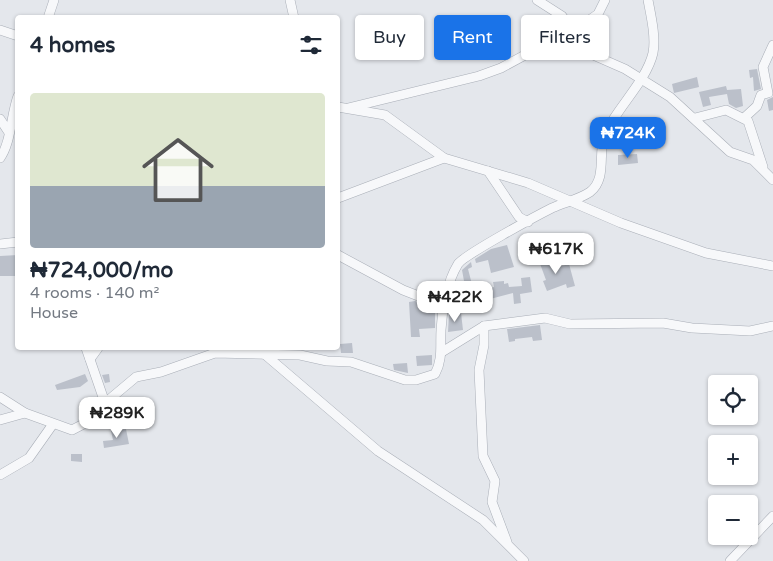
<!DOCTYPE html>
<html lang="en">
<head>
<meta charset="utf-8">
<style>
  :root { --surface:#fff; --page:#f2f2f3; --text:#1f2937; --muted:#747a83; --line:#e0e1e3; --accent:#1a73e8 }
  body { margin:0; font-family:"Varela Round",sans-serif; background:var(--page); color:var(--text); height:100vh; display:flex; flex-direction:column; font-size:19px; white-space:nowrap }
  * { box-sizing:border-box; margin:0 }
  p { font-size:16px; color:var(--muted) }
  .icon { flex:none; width:28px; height:28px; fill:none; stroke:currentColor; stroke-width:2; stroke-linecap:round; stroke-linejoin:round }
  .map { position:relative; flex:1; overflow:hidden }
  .details { position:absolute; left:15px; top:15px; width:325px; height:335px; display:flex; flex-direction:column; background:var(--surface); border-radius:5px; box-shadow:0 1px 4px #0004 }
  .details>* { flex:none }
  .guide { position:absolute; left:355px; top:15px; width:342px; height:45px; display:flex; gap:10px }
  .tools { position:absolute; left:708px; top:375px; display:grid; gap:10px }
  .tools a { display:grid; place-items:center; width:50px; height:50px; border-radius:5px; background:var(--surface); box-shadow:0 1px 4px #0004; font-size:25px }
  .price { position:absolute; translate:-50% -42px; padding:0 11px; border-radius:10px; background:#fff; color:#222; font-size:16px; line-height:32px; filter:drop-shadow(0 1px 2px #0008) }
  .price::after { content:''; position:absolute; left:50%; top:30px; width:15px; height:11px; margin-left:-8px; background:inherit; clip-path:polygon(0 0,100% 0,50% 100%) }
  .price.selected { background:var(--accent); color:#fff }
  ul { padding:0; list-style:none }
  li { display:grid; align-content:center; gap:10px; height:265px; padding:0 15px }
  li+li { border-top:1px solid var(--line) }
  li span { display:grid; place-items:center; height:155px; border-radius:5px; color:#555 }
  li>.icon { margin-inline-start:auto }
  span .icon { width:90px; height:90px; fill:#fffc; stroke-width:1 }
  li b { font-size:21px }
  h2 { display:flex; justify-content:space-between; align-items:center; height:60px; padding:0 15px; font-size:21px }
  .pill { padding:0 18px; border-radius:5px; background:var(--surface); box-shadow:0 1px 4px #0004; font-size:18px; line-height:45px }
  .pill.selected { background:var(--accent); color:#fff }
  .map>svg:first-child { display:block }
</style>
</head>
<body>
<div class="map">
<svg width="773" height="561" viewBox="0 0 773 561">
  <rect width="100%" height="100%" fill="#e4e7ec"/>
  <g fill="#bbc0ca">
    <path d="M757,69L761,89L754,91L753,77L750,78L749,70Z"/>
    <path d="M697,77L699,87L674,93L672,84Z"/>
    <path d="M726,86L727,90L741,89L743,106L736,108L729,104L727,94L709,97L711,105L703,107L699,92Z"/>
    <path d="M773,97V110L769,111L767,100Z"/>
    <path d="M633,124L635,134L622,135L621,125Z"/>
    <path d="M637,154L638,163L618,165V155Z"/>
    <path d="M507,245L514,267L491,273L488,260L476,263L475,259L491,249Z"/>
    <path d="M18,255V276H0V256Z"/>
    <path d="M550,257L554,268L569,264L575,286L567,288L566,284L547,291L543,281L546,280L539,261Z"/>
    <path d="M471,262L472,267L468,269L474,292L494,287L493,282L504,281V284L508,283L509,287L522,286L521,278L530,277L532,292L520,294L521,303L514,304L513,293L456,308L453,294L454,289L456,283L464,281L462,270Z"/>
    <path d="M415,301L429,307V311L435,310V328L419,329L420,337H411L409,302Z"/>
    <path d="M461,313L463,330L448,332L449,314Z"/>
    <path d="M540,325L542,340L533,341L532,337L515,339V341L509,342L507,329Z"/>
    <path d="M352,343L353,353H341L340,344Z"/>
    <path d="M432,355V365L417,366L416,356Z"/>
    <path d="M407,363L408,373L394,370L393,364Z"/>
    <path d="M85,374L88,381L80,387L57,390L55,385Z"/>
    <path d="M109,374L110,382L105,383L102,375Z"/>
    <path d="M92,397L93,408L86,409L85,398Z"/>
    <path d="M113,413L114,420L101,423L106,414Z"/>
    <path d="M126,429L129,444L104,448L103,441L113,440L111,431Z"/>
    <path d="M71,454H82V462L71,461Z"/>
  </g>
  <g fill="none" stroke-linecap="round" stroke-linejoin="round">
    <defs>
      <g id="street">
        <path d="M290,0L294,18"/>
        <path d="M537,0L562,16L586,50L593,55L625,69L670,97L730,152L753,160L773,180"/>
        <path d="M48,18L54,0"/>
        <path d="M0,30L18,36"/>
        <path d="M338,107L385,115L444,158L528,183L621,223L706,253L773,266"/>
        <path d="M348,108L479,76L501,68L588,21L598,14L605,0"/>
        <path d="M695,118L726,110L748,121L763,167"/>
        <path d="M744,118L757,106L761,95L768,93L763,67L773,45"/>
        <path d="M0,119L8,131"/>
        <path d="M0,158C11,143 11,115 18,96"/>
        <path d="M488,171L519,217L528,222"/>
        <path d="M338,198L444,158"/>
        <path d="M0,244L18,242"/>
        <path d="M338,255L403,290L444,306"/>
        <path d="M484,326V345L479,370L483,456L495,481L492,502L507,542"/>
        <path d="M86,348L105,403"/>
        <path d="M262,352L378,451L483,520L524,561"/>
        <path d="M442,352L484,326L545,318L570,324L663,323L692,328L750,331L773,326"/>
        <path d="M90,359L98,348"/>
        <path d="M0,397L25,413L72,430L97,417L105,403L136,377L161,372L215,353L300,355L327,361L351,362L405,380H416L435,374C443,359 440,346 441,330C442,309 447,282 458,264C464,255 538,215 552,208C565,202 578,200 590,192C607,179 598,154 604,138C613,111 646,83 653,53C656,37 651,16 648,0"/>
        <path d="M0,420L25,413"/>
        <path d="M0,475L29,458L53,424"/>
        <path d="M730,561L773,516"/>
      </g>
    </defs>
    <use href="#street" stroke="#a9aeb7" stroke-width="10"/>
    <use href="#street" stroke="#f7f8fa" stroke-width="9"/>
  </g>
</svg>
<div class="tools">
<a><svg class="icon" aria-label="locate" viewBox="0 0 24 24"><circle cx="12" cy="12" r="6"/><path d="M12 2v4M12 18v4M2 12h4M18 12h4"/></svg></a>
<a>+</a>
<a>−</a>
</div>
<b class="price selected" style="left:628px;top:159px">₦724K</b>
<b class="price" style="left:556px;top:275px">₦617K</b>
<b class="price" style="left:455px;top:323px">₦422K</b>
<b class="price" style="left:117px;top:439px">₦289K</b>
<div class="guide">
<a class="pill">Buy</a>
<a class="pill selected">Rent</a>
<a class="pill">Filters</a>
</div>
<section class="details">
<h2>4 homes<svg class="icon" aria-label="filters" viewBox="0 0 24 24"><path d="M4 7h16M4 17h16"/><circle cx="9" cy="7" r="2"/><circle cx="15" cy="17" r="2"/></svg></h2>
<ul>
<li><span style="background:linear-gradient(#dfe7d0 60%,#9aa5b1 0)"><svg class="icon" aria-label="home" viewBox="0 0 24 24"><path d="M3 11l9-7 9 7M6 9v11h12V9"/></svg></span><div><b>₦724,000/mo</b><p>4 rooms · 140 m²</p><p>House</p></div></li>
</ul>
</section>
</div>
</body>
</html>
